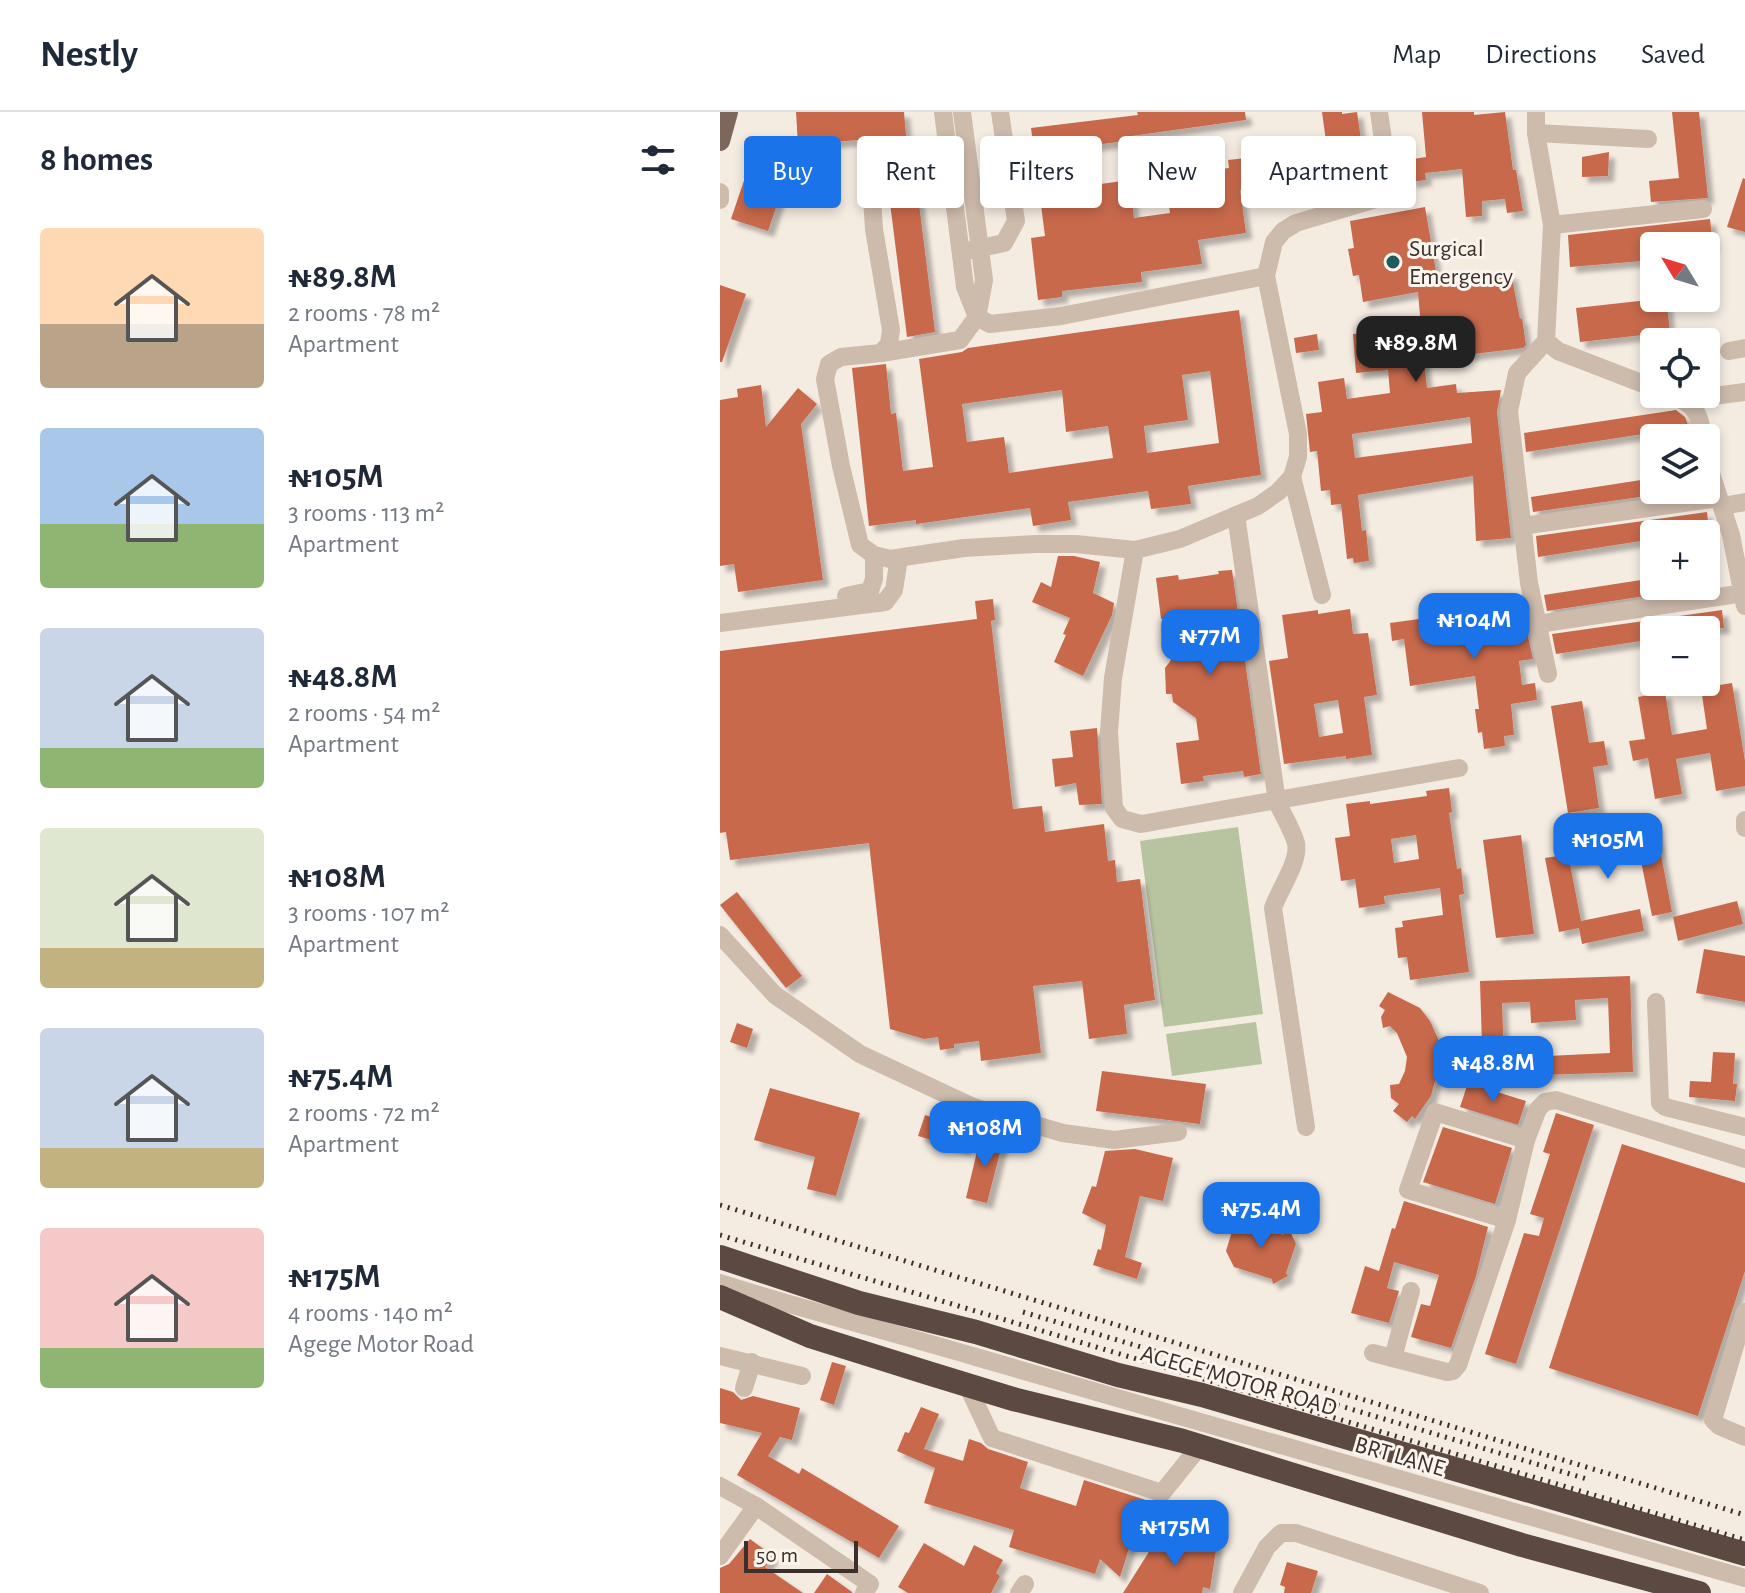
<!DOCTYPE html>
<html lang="en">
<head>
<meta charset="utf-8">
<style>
  :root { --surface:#fff; --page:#f2f2f3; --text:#1f2937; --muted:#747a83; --line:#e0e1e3; --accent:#1a73e8 }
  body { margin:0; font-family:"Alegreya Sans",sans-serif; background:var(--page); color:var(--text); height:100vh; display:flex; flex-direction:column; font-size:30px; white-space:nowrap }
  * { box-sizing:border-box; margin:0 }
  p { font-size:26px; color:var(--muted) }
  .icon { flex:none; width:44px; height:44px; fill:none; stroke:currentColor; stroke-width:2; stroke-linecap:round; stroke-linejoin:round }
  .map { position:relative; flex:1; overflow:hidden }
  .drawer { display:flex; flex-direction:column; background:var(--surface); width:720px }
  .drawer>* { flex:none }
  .banner { position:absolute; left:24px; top:24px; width:760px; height:72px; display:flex; gap:16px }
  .needle { width:52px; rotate:308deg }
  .controls { position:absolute; left:920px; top:120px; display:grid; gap:16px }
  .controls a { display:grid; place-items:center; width:80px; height:80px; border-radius:8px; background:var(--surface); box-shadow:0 4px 12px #0003; font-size:40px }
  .scale { position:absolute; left:24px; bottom:20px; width:114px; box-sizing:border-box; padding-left:8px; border:4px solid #3b302b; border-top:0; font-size:22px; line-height:28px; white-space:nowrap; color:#3b302b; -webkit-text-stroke:6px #fbf5ee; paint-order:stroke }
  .price { position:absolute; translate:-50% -68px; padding:0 18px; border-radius:16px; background:var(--accent); color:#fff; font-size:26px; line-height:52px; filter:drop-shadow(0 2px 4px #0008) }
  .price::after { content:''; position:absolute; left:50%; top:48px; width:24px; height:18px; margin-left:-12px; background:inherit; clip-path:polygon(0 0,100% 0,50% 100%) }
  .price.current { background:#222; color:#fff }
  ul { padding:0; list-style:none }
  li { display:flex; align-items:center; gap:24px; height:200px; padding:0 40px }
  li span { display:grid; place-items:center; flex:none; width:224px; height:160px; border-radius:8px; color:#555 }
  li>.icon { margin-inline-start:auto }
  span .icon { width:96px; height:96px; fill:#fffc; stroke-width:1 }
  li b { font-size:34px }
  h2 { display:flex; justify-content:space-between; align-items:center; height:96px; padding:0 40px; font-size:34px }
  .chip { padding:0 28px; border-radius:8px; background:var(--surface); box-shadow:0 4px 12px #0003; font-size:28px; line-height:72px }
  .chip.current { background:var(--accent); color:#fff }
  header { display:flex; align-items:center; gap:48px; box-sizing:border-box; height:112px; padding:0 40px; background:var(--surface); border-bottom:2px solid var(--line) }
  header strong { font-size:38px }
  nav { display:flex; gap:44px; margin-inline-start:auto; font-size:28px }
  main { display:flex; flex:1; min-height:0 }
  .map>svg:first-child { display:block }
</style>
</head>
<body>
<header>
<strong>Nestly</strong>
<nav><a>Map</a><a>Directions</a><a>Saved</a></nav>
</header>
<main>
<section class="drawer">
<h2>8 homes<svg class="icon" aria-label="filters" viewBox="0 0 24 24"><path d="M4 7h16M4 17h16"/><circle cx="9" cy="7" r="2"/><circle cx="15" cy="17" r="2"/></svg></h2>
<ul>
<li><span style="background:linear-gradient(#ffd9b3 60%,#b9a48a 0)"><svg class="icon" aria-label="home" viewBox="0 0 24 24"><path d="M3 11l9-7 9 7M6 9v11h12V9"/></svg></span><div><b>₦89.8M</b><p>2 rooms · 78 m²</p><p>Apartment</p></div></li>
<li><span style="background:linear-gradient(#a9c7e8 60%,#8fb573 0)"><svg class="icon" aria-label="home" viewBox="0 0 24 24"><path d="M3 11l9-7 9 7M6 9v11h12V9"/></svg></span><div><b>₦105M</b><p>3 rooms · 113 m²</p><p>Apartment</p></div></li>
<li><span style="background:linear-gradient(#c9d6e8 75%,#8fb573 0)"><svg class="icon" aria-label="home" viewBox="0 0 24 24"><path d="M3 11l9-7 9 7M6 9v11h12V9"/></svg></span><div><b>₦48.8M</b><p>2 rooms · 54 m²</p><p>Apartment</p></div></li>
<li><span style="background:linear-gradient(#dfe7d0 75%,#c2b280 0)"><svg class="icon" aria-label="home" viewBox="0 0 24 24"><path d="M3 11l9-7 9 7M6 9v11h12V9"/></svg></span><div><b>₦108M</b><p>3 rooms · 107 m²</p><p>Apartment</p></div></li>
<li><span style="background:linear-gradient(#c9d6e8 75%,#c2b280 0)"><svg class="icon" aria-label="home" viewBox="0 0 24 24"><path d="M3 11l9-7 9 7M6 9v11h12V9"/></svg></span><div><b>₦75.4M</b><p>2 rooms · 72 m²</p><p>Apartment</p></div></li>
<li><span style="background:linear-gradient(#f6c9c9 75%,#8fb573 0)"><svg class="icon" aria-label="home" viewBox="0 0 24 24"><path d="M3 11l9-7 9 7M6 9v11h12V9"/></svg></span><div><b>₦175M</b><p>4 rooms · 140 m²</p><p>Agege Motor Road</p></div></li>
</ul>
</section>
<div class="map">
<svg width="1025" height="1481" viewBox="0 0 1025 1481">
  <defs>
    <filter id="shadow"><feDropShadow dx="6" dy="6" stdDeviation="2" flood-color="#0004"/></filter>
  </defs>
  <rect width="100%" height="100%" fill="#f4ebe1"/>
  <g fill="#b8c4a0">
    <path d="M518,715L543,902L444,915L420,729Z"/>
    <path d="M536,910L542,952L452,964L446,922Z"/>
  </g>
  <g fill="#c8694b" fill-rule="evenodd" filter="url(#shadow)">
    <path d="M76,0H184L186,24L78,33Z"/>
    <path d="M417,0H525L526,8L404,25L405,29L346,37L351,76L410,68L414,106L450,101L445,64L509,56L508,48L607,37L602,0H622V2L637,0L648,76L614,85L611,67L520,78L526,121L478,128L482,152L421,160L422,170L342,179V185L318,188L311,126L325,124L311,16L418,3Z"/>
    <path d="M702,0H754V3L785,0L793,58H796L803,99L787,101L785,87L762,89V104L746,105L742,57L705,61L706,68L690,70L687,48L706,45Z"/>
    <path d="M952,0H979L988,86L931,90L929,69L959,66Z"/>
    <path d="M34,39L52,45L50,52L69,58L48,119L11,107Z"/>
    <path d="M889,40L888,64L862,65V45Z"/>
    <path d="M1023,66L1025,67V120L1007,115Z"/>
    <path d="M197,76L215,220L187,225L169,83L175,79Z"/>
    <path d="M705,95L718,171L791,161L800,207L802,206L806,233L803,236L704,248L707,276L736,272L737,281L781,278L777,300L791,426L756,429L753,364L638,383L642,419L646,418L649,449L634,451L633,446L627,447L621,392L611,393L610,378L601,379L597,339L590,340L586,302L602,300L598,270L624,266L627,287L670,281L668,258L636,261L633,222L701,215L698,180L643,190L639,163L633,164L628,137L634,136L630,109ZM750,305L752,331L635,346L632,322Z"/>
    <path d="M990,107L993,134H934V148L850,155L848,123Z"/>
    <path d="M0,173L26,182L2,250H0Z"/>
    <path d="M946,186L950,220L860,230L856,196Z"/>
    <path d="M519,198L541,363L468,374L471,392L431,397L428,379L348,390L351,408L313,414L310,396L196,412V408L149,414L132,256L166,252L171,302L176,301L183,359L213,355L199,247L242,240L248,236ZM490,259L499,331L427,341L424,314L468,308L462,263ZM342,278L346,320L388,314L393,346L289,361L284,325L247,330L242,292Z"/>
    <path d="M597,222L599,238L576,241L574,226Z"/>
    <path d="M41,273L46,315L78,276L97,292L81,312L103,468L18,480L14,452L0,454V288L18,285L17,277Z"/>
    <path d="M956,298L965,305L969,315L806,340L804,321Z"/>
    <path d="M934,366V378H970L813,400L811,385Z"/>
    <path d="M987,400L989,419L967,422H934V427L818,445L816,424Z"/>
    <path d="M338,444H354L380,450L373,481L394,491L392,503L363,564L334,550L346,523L343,522L350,506L312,490L321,470L331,475Z"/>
    <path d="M512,458L541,662L524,665L523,659L483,664L484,669L461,672L456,631L479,628L476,606L453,590L452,582H446L445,556L464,531L461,505L441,507L436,466L458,463L459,468L499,462L498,459Z"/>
    <path d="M934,466V474H991L827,499L824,483Z"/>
    <path d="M273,487L275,508L271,509L293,697L322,694L325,720L384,712L388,749L395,748L397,770L420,767L435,888L404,893L407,922L369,927L362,869L313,874L321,941L261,949L259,929L234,932V936L220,938L218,925L204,927L170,917L149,731L10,748L6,720L0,721V539L257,507L255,489Z"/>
    <path d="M801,493L813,547L799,549L802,573L815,571L817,588L791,592L794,623L784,624L785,634L764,637L762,620L758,621L755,597H759L755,564L690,574L684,527L672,529L670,511Z"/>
    <path d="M630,497L633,522L648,521L657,583L644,585L652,643L626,647V644L564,652L549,549L568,546L562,503L598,498V502ZM618,588L623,621L599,625L594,592Z"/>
    <path d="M1002,498L1004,516L934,518V527L836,542L832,522Z"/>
    <path d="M1012,571L1025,649V674L996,679L990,641L956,647L962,682L935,687L928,646L913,649L909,629L925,627L918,585L945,580L952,623L987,617L981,576Z"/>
    <path d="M862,589L869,631L884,629L888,653L873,655L879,696L848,701L831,594Z"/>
    <path d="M377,616L382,692L359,693L356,671L335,675L332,647L353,645L350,619Z"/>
    <path d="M729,676L732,700L729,701L737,757L741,756L744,782L739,783L749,860L690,868L687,845L678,846L675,816L683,815L682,809L723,803L720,776L664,784L665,792L639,796L635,767L621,769L615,726L630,724L626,692L650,689V692L707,684L706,679ZM696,723L699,747L674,751L671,727Z"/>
    <path d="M935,711L952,800L932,804L919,739L850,752L861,809L920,797L924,819L862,832L859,816L839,820L825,746L844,743L842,729Z"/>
    <path d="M801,723L814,822L776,826L763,728Z"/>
    <path d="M17,780L82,864L66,876L0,793Z"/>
    <path d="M1017,789L1023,812L958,829L953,805Z"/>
    <path d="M984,837L1025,844V890L976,881Z"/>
    <path d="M910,864L913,960L763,965L760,869ZM888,886L890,941L784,946L782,891L810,890L811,911L856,908L855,888Z"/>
    <path d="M668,880L700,896L710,909L720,931L724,930L726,945L721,947L711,984L695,1007L692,1004L687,1010L673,999L679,992L671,986L670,973L679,972L685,959L687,945L677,921L670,914L663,916L661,905L665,898L659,894Z"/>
    <path d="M17,911L33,917L27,936L10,930Z"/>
    <path d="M993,940L1015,941L1013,972H1017L1015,989L969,985L970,969L991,970Z"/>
    <path d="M382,959L486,972L480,1012L376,999Z"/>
    <path d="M748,971L806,989L798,1013L740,995Z"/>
    <path d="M50,976L140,1001L116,1084L87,1077L95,1045L34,1028Z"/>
    <path d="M836,1001L874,1013L796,1252L765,1242L804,1121L819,1124L824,1106L810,1102L830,1042L823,1040Z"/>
    <path d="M205,1003L250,1017L244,1038L198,1024Z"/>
    <path d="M280,1015L286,1017L267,1091L246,1086L259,1031L271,1035Z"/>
    <path d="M723,1015L792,1036L775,1092L703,1070Z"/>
    <path d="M902,1032L1025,1071V1159L978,1304L829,1256Z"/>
    <path d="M415,1037L453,1046L443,1089L420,1084L405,1145L422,1151L417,1167L373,1153L378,1137L381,1138L386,1113L362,1101L372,1074L376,1075L385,1039Z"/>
    <path d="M684,1089L768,1115L756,1164L731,1236L691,1225L701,1192L710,1194L719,1163L674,1150L667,1176L679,1179L669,1211L631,1201L645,1154L659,1159L672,1116L675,1117Z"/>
    <path d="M527,1108L558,1116L562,1123L570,1119L576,1132L566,1161L568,1164L553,1172L552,1167L514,1155L506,1139L513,1116Z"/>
    <path d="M112,1250L126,1254L114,1293L100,1288Z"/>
    <path d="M0,1276L13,1280L21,1288L33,1284L80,1296L72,1328L60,1325L48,1344L79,1362L82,1356L179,1414L159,1446L17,1363L42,1321L0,1311Z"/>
    <path d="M201,1295L219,1302L204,1337L243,1349L249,1327L261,1331L268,1337L308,1350L300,1376L356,1394L364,1368L438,1392H447L439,1415L418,1408L400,1465L380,1447L375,1462L289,1435L294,1418L204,1391L215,1356L177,1339L185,1320L189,1321Z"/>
    <path d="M439,1424L497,1432L490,1477L483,1475L482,1481H403Z"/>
    <path d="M30,1427L53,1444L45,1455L83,1481H0V1456L9,1452Z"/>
    <path d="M204,1431L244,1454L254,1433L283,1448L276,1461L280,1464L271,1481H188L178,1475Z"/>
    <path d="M567,1450L598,1459L591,1481H564L565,1475L560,1473Z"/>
    <path d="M107,1462L132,1480V1481H94Z"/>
  </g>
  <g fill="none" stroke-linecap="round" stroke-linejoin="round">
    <g stroke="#cdbbac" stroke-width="18">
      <path d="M223,0L245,175L257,205L270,212L341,204L546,164"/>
      <path d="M816,0V21L832,113L826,229L838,239L934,276"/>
      <path d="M816,21L928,27"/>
      <path d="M232,50L174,65L160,75L152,87L154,117L171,218L169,232L161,241L121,245L109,252L105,267L121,354L140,433L154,443L170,447L244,436L316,432H356L415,438L460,427L538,394L558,380L572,365L578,345V322L546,164L554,130L563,119L576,111L653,88L663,78L668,62L659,0"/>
      <path d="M0,80V88"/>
      <path d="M832,113L983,97"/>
      <path d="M251,138L284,131L296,109L280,0"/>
      <path d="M826,229L797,261L789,299L809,471L828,562"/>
      <path d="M1009,239L1025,236"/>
      <path d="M161,241L240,228L257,205L264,168L242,0"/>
      <path d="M949,282C975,293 979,298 983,326"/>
      <path d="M963,288L1025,280"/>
      <path d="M986,346L1011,423L1025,494"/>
      <path d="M572,365L602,483"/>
      <path d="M1002,394L1025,390"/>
      <path d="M516,403L557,690C563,703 572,717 576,731C580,749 559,778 553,796L586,1015"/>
      <path d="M802,414L999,386"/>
      <path d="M415,438L393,566L389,620L394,696L402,707L421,712L739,656"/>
      <path d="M126,484L150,479L154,467V443"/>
      <path d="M0,511L165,490L174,478L179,446"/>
      <path d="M818,512L1025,481"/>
      <path d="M1025,708V716"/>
      <path d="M0,823L55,883L140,942L253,995L343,1021L394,1028L458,1020"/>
      <path d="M936,890L940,991L945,995L1025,1015"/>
      <path d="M787,1108L688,1078L715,1000L806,1028"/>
      <path d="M0,1171C85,1198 171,1220 256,1245C512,1320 769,1392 1025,1466"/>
      <path d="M1025,1200L993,1308L999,1314L1025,1325"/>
      <path d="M653,1241L727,1260L733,1259L738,1253L787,1108L806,1028L818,997L825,990L836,988L1025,1047"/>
      <path d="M0,1244L82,1264"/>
      <path d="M673,1246L691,1179"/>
      <path d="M247,1273L272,1326L442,1381L479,1335"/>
      <path d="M24,1276L32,1250"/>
      <path d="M0,1374L36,1394L150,1472L144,1481"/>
      <path d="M0,1444L36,1394"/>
      <path d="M299,1481L305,1472"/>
      <path d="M522,1481L547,1435L561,1421H576L760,1481"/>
    </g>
    <path stroke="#7d675c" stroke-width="20" d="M0,29L8,0"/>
    <g stroke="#5c4a42" stroke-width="24">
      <path d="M0,1145L139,1191L256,1220L398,1263L482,1283L1025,1442"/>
      <path d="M0,1185L90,1224L208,1261L293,1287L463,1329L802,1433L979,1481"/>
    </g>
    <g stroke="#3b302b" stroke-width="5" stroke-dasharray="2 6" stroke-linecap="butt">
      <path d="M0,1093L1025,1403"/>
      <path d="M0,1123L1025,1428"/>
      <path d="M303,1200L867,1367"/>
    </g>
  </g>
  <circle fill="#1f5a5e" stroke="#fbf5ee" stroke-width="3" cx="673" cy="150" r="8"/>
  <g text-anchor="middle" stroke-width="6" stroke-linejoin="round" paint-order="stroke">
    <g font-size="24" fill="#3b302b" stroke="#fbf5ee" text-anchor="start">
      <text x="689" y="144">Surgical<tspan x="689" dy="28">Emergency</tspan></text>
    </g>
    <g font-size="24" fill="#3b302b" stroke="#fbf5ee">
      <text transform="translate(519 1268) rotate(16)" y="8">AGEGE MOTOR ROAD</text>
      <text transform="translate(680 1344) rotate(16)" y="8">BRT LANE</text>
    </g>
  </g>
</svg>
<div class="controls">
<a><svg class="needle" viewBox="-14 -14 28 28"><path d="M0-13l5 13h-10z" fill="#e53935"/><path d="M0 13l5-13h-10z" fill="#747a83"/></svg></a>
<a><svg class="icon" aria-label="locate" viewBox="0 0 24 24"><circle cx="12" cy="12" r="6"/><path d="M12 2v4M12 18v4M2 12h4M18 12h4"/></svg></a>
<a><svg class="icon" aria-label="layers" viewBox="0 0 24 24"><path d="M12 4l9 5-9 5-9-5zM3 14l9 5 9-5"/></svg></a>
<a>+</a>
<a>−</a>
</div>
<div class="scale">50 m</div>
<b class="price current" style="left:696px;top:272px">₦89.8M</b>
<b class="price" style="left:754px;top:549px">₦104M</b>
<b class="price" style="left:490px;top:565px">₦77M</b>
<b class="price" style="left:888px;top:769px">₦105M</b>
<b class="price" style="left:773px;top:992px">₦48.8M</b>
<b class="price" style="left:265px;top:1057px">₦108M</b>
<b class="price" style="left:541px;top:1138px">₦75.4M</b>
<b class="price" style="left:455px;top:1456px">₦175M</b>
<div class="banner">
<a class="chip current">Buy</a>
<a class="chip">Rent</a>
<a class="chip">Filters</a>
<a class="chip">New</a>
<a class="chip">Apartment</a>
</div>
</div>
</main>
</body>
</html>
